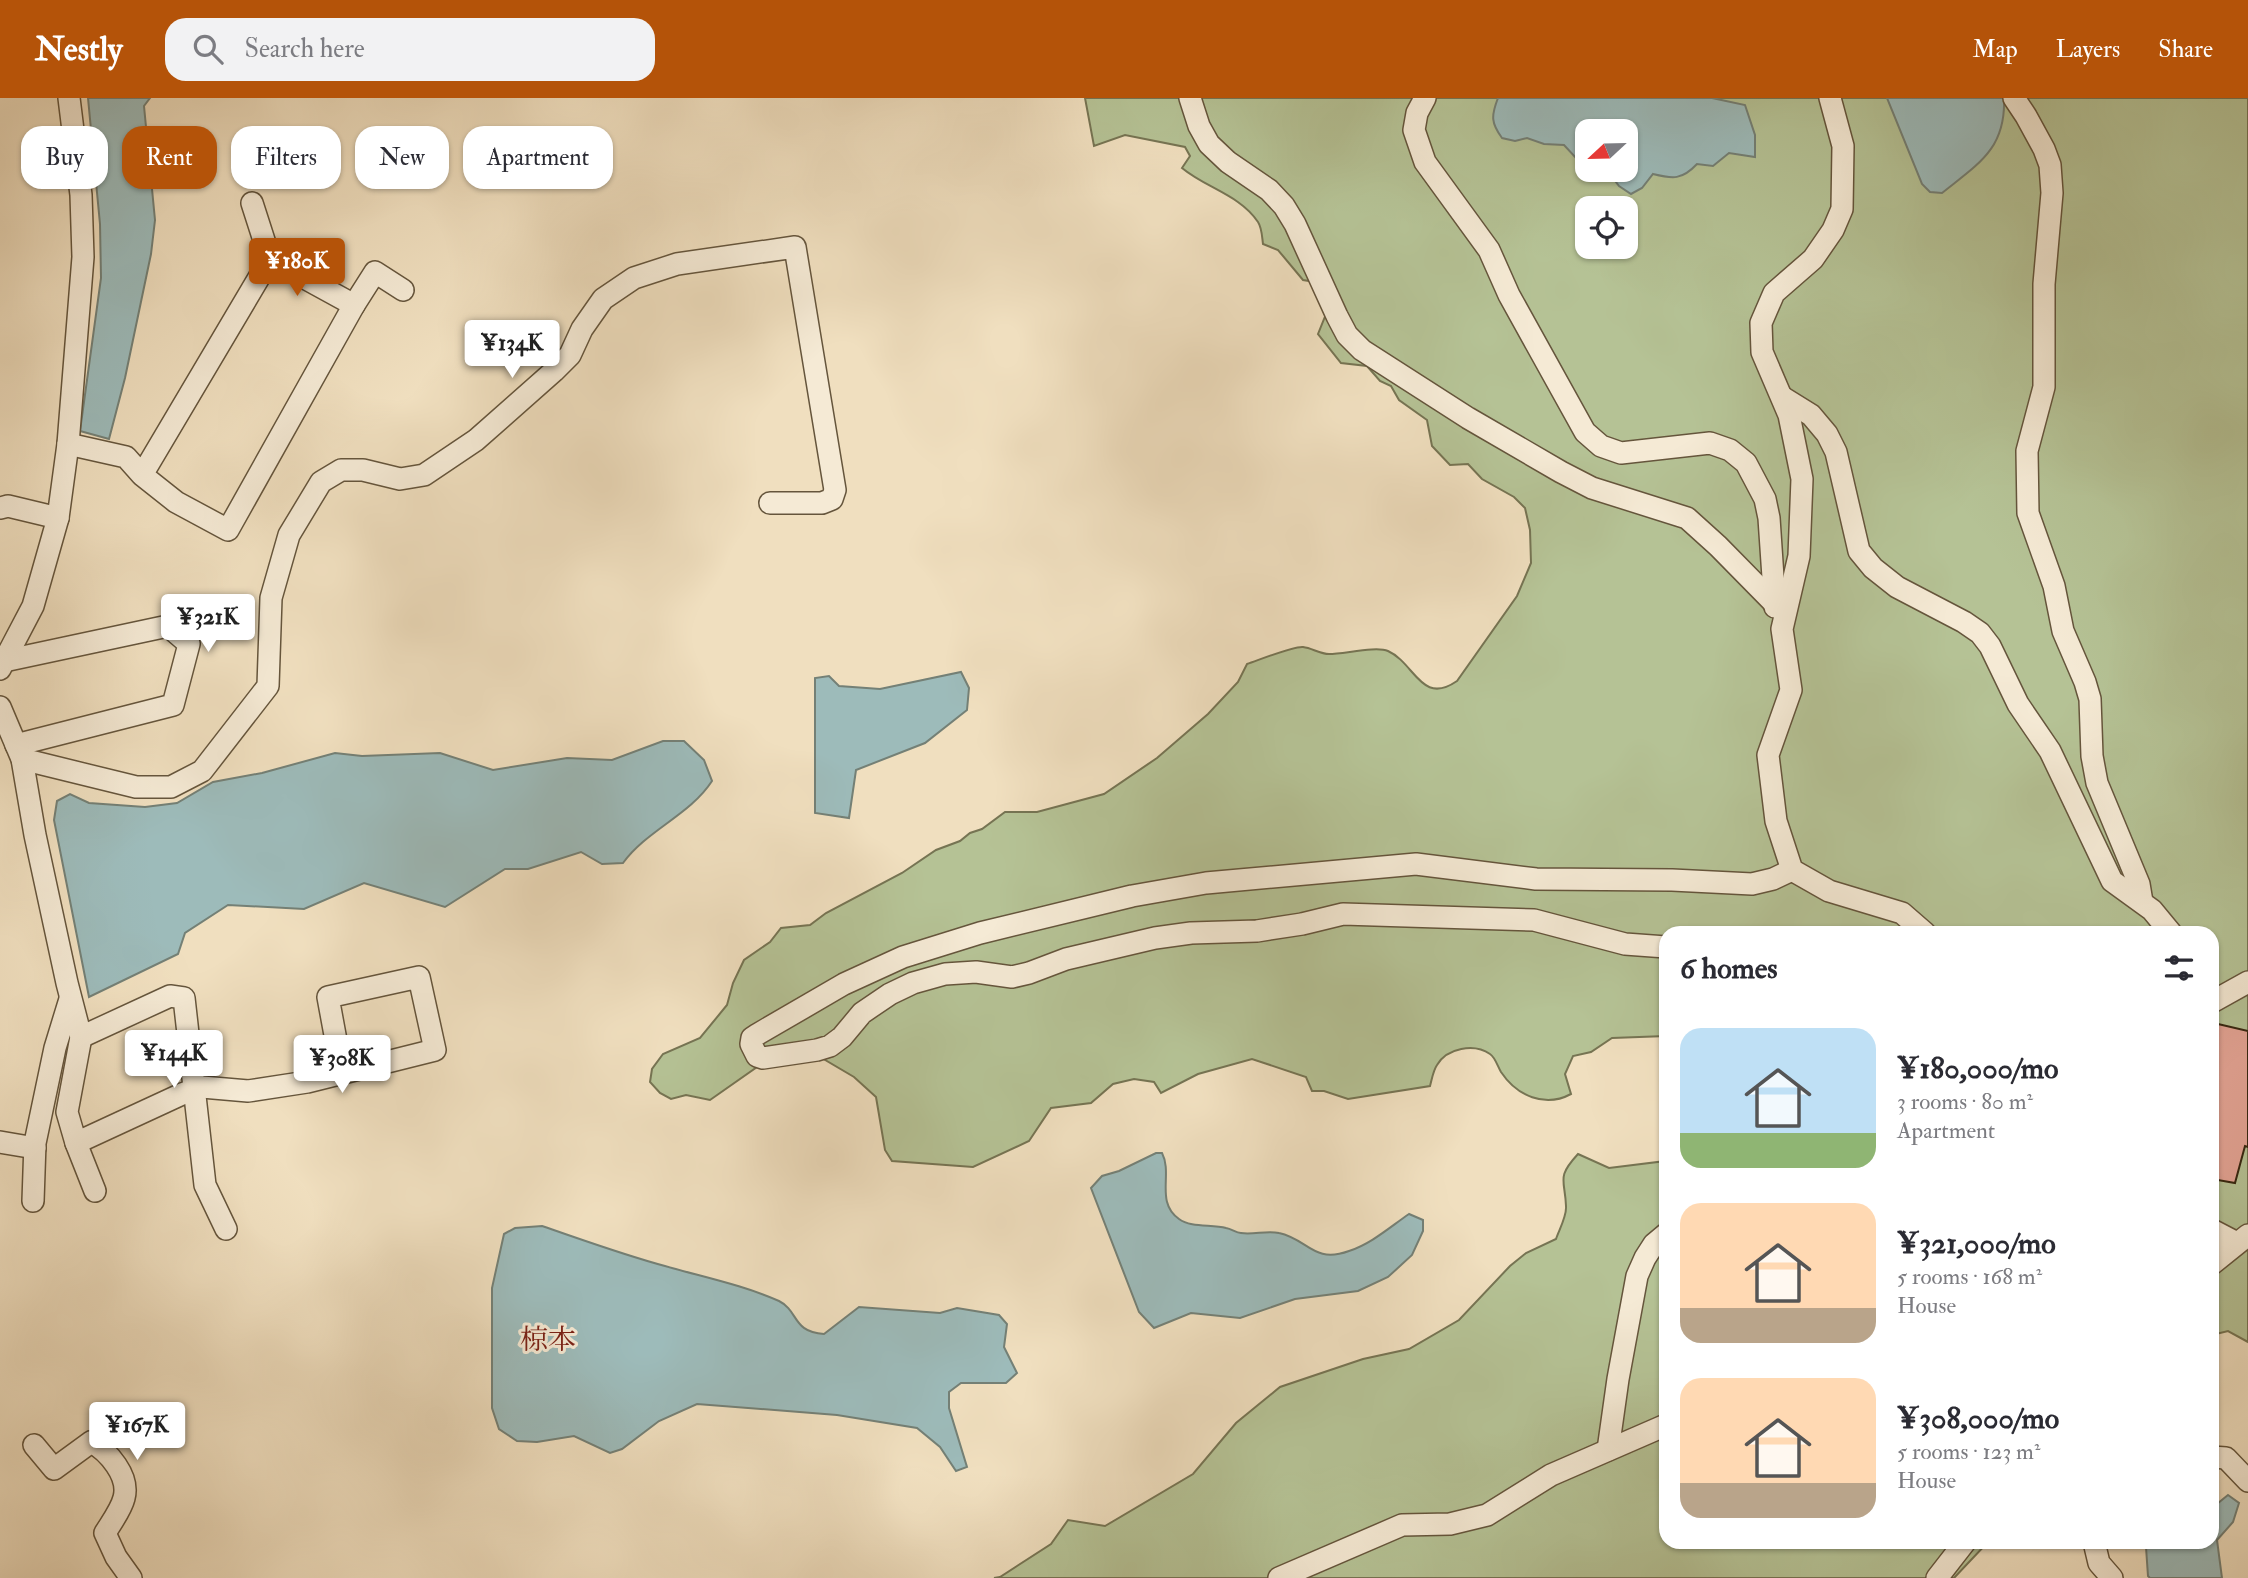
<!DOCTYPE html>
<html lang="en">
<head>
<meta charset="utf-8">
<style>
  :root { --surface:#fff; --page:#f2f2f3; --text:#2b2b33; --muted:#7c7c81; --accent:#b45309 }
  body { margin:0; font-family:"IM FELL Double Pica","Noto Serif JP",serif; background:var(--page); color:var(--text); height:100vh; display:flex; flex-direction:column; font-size:26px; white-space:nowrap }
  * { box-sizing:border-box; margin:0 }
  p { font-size:23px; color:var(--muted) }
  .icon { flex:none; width:38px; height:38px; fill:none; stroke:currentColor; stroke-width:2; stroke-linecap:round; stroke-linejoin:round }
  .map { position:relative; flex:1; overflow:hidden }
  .drawer { position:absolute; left:1659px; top:828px; width:560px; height:623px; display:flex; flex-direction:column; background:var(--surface); border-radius:21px; box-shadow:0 2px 5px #0004 }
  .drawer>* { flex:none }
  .banner { position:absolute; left:21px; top:28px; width:665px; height:63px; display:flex; gap:14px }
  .needle { width:46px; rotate:248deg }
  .buttons { position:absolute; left:1575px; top:21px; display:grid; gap:14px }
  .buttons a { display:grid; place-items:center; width:63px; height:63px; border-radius:14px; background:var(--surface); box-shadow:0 2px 5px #0004; font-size:35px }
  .price { position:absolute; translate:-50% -60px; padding:0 16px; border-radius:7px; background:#fff; color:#222; font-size:23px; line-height:46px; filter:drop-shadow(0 2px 4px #0008) }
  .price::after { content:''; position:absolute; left:50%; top:42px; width:21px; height:16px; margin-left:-10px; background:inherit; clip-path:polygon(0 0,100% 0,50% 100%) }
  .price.active { background:var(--accent); color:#fff }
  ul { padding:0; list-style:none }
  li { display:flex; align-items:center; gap:21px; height:175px; padding:0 21px }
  li span { display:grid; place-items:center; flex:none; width:196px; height:140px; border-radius:21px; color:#555 }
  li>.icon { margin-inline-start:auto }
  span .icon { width:84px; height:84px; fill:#fffc; stroke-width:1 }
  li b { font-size:30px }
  h2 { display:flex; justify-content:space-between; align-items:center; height:84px; padding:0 21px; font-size:30px }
  .tag { padding:0 24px; border-radius:21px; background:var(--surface); box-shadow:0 2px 5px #0004; font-size:24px; line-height:63px }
  .tag.active { background:var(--accent); color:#fff }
  header { display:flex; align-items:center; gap:42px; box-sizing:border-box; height:98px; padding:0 35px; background:var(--accent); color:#fff }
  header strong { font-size:33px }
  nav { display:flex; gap:38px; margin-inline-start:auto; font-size:24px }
  .search { width:490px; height:63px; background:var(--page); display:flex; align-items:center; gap:18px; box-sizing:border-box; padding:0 24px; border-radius:21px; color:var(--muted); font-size:26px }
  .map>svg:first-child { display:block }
</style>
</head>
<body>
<header>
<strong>Nestly</strong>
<div class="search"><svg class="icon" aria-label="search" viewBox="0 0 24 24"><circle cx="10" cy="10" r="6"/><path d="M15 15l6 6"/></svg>Search here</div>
<nav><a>Map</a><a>Layers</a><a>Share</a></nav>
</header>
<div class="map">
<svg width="2248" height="1480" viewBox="0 0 2248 1480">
  <rect width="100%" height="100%" fill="#f0dfbf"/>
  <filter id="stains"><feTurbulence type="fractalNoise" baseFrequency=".00286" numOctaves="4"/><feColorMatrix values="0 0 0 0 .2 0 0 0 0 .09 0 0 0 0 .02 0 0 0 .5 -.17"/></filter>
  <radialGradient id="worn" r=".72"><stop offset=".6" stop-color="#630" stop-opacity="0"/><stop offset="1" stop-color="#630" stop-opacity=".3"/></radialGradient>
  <g fill="#b5c295" stroke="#767453" stroke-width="2" fill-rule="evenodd">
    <path d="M1085,0H2248V1244L2228,1233L2212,1237V835H1666V938L1612,940L1591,954L1573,958L1565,976L1571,996C1545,1010 1517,998 1501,974C1498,969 1495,959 1490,956C1474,945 1447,950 1437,967C1433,973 1432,981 1430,988L1348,1001L1324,993H1312L1306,979L1252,961L1198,976L1161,995L1154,984L1134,981L1113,986L1091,1005L1051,1010L1029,1043L973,1069L892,1063L885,1052L876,999L854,979L820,959L760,967L710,1002L686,997L671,1001L660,995L650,984L652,971L663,956L700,940L727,907L733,885L744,862L770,844L781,830L810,827L826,815L902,775L936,752L960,743L970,735L982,731L1005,714H1037L1104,696L1157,660L1208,616L1238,584L1247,566C1259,562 1293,548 1303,549C1312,550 1320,556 1329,556C1344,556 1376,548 1388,553C1415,565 1421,608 1457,583L1517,498L1531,465L1530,432L1525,410L1514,399L1482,381L1468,366L1450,367L1432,348L1427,322L1399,302L1391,288L1380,283L1367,268L1341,265L1318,236L1328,211L1315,184L1303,182L1278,152L1263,146C1262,139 1262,130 1258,124C1240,97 1206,90 1182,70L1190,58L1185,49L1125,37L1094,48ZM1587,33H1626V72H1587ZM1587,110H1626V149H1587Z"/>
    <path d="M1578,1056L1609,1070L1666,1063V1444H1988L1954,1480H994L1000,1479L1051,1446L1068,1422L1105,1428L1193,1376L1236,1325L1280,1289L1363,1261L1409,1251L1459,1222L1510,1168L1526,1155L1556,1141C1559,1132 1567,1118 1566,1108C1565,1081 1556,1080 1578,1056Z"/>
  </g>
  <g fill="#9dbbba" stroke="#748076" stroke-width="2">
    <path d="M88,0H150L144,8L155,122L151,156L125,280L109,341L80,333L101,180L100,126Z"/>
    <path d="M1498,0H1712L1745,7L1755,37V59L1729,55L1713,68L1697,66C1682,82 1673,81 1653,76L1642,90L1631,96L1619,88L1607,72H1626V33H1587V66L1576,60L1564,47L1544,46L1527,40L1515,43L1502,40C1491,25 1491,18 1498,0Z"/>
    <path d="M1887,0H2004C2006,51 1978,66 1942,95L1930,94L1922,86Z"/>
    <path d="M961,574L969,590L967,612L925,645L856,672L849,720L815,715V580L829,578L839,588L880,591Z"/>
    <path d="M663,643H684L704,662L712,683C690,717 647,732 623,765L602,766L581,754L528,771H505L445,809L364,785L304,811L228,807L185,835L178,856L89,899L54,722L57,703L70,696L89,705L145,709L177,705L213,684L262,675L335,655L362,658L440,655L493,672L567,660L612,662Z"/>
    <path d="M1156,1055H1162C1173,1076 1155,1104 1179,1121C1191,1130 1212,1126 1226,1130C1232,1131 1236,1135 1241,1135C1254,1137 1267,1132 1279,1135C1308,1141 1313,1166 1349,1153C1371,1146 1390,1129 1409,1116L1423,1122V1133L1412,1157L1388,1179L1358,1193L1295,1201L1240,1220L1191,1215L1154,1230L1139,1214L1091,1090L1102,1078L1119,1073Z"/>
    <path d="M542,1128C583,1142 624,1157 665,1168C703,1179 743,1187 779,1203C799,1213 792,1234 824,1236L859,1209L940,1215L957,1210L999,1217L1007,1226L1004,1249L1017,1275L1006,1285H961L949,1294V1310L967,1369L956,1373L940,1349L917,1330L837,1317L697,1306L659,1323L622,1351L610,1355L574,1338L537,1344L517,1343L499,1331L492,1310V1190L504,1136L515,1130Z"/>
    <path d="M2228,1397L2239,1405L2233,1424L2217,1442L2222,1480H2150L2148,1478L2146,1449H2172L2179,1444H2212V1410Z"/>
  </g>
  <path fill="#e2a394" stroke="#372711" stroke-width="2" d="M2218,926L2248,933V1049L2245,1048L2235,1085L2212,1081V952Z"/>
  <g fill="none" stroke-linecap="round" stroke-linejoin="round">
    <defs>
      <g id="minor">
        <path d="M1190,0L1199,28L1209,46L1228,64L1269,92L1284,108L1295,126L1337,218L1347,237L1362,252L1468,320L1561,374L1592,390L1687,420L1718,448L1775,506"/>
        <path d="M1425,0L1417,15L1414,32L1425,64L1489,152L1509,197L1585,334L1601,348L1621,355L1710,345L1730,352L1746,365L1765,401L1769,420L1775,509"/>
        <path d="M1830,0L1843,48L1842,111L1833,132L1813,161L1774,195L1761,225L1762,254L1789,317L1802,381L1799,458L1782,531L1791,592L1768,657L1776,723L1792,772L1829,793L1902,815L1925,835"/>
        <path d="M2014,0L2026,18L2044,51L2050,67L2052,95L2044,186V289L2027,353L2028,415L2054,488L2063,533L2085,584L2090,601L2092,658L2097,685L2139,786L2142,804"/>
        <path d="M252,105L270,161"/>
        <path d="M354,207L375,174L403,192"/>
        <path d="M1782,299L1811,317L1827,336L1836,354L1859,453L1873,470L1897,489L1964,524L1980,535L1990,548L2018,606L2050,653L2112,783L2152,812L2171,835"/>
        <path d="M68,346L126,359L142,377L270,161L354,207L228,432L176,404L142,377"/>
        <path d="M0,410L8,408L58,420"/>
        <path d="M4,563L168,528L189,546L173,607L16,647"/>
        <path d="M0,571L33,508L58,420L68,346L83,159L81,97L69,0"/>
        <path d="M0,609L22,661L35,737L67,885L81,939L67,1014L76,1045L182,996L202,989L248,993L307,984L435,952L419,879L328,899L342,975"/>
        <path d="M22,661L136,689H171L202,673L268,588L271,500L289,437L321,384L341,372H363L400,381L424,377L476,342L554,273L570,257L582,231L603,201L634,180L677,166L795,149L835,392L832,401L822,405H770"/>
        <path d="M1666,849L1625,846L1534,822L1343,816L1302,826L1257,833L1191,835L1155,840L1066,861L1029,875L1012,879L976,874L945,876L913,885L890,896L862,915L842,939L830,948L817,952L763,960L757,958L751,946L752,940L758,936L844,886L903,859L980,835L1132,798L1206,785L1416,766L1536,781L1672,782L1752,786L1773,781L1792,772"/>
        <path d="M2212,904L2248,884"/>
        <path d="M81,939L170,898L184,900L205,1087L226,1131"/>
        <path d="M0,1044L35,1050"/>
        <path d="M76,1045L95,1093"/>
        <path d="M33,1103L35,1045L55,950L70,901"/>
        <path d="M2212,1132L2237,1145"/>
        <path d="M2212,1166L2248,1137"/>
        <path d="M34,1347L54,1371L91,1344C108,1353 130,1378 124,1400C121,1412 111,1425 105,1435L116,1459L131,1480"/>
        <path d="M1608,1352L1618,1281L1637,1178L1645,1160L1654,1146L1666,1136"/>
        <path d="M2212,1359L2226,1360L2248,1383"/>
        <path d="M2094,1444L2099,1465L2112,1480"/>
        <path d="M1279,1480L1402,1427L1450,1426L1487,1417L1551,1377L1666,1327"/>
        <path d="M1937,1480L1965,1444"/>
      </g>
    </defs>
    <use href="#minor" stroke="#65553c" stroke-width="24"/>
    <use href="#minor" stroke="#f5ead5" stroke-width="21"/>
  </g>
  <g text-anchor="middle" stroke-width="6" stroke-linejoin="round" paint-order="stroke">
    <g font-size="28" fill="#7a1f14" stroke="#f5ead5">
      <text x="548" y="1251">椋本</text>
    </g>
  </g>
  <rect width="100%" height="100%" filter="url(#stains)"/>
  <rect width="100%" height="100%" fill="url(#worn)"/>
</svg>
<div class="buttons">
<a><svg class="needle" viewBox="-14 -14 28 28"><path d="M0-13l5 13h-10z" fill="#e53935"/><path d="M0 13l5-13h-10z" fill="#7c7c81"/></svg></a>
<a><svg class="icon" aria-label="locate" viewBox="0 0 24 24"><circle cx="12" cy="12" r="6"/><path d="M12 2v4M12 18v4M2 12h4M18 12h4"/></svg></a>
</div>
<b class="price active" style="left:297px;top:200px">¥180K</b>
<b class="price" style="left:512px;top:282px">¥134K</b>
<b class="price" style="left:208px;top:556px">¥321K</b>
<b class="price" style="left:174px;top:992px">¥144K</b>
<b class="price" style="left:342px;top:997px">¥308K</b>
<b class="price" style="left:137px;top:1364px">¥167K</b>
<div class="banner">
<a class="tag">Buy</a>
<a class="tag active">Rent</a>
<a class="tag">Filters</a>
<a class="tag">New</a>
<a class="tag">Apartment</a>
</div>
<section class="drawer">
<h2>6 homes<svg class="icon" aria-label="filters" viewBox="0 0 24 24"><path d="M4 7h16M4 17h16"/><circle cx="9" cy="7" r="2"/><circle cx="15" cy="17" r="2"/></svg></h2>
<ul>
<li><span style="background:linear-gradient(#bfe0f5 75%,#8fb573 0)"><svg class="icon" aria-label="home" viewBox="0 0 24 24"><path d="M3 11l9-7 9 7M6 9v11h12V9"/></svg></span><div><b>¥180,000/mo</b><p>3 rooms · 80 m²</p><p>Apartment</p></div></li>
<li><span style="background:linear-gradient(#ffd9b3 75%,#b9a48a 0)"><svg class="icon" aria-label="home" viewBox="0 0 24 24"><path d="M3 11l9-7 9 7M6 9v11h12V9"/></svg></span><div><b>¥321,000/mo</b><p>5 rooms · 168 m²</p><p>House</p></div></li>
<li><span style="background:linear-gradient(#ffd9b3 75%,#b9a48a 0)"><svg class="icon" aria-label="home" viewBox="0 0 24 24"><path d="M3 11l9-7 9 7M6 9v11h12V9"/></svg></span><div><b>¥308,000/mo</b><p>5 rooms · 123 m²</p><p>House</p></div></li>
</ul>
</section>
</div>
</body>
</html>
